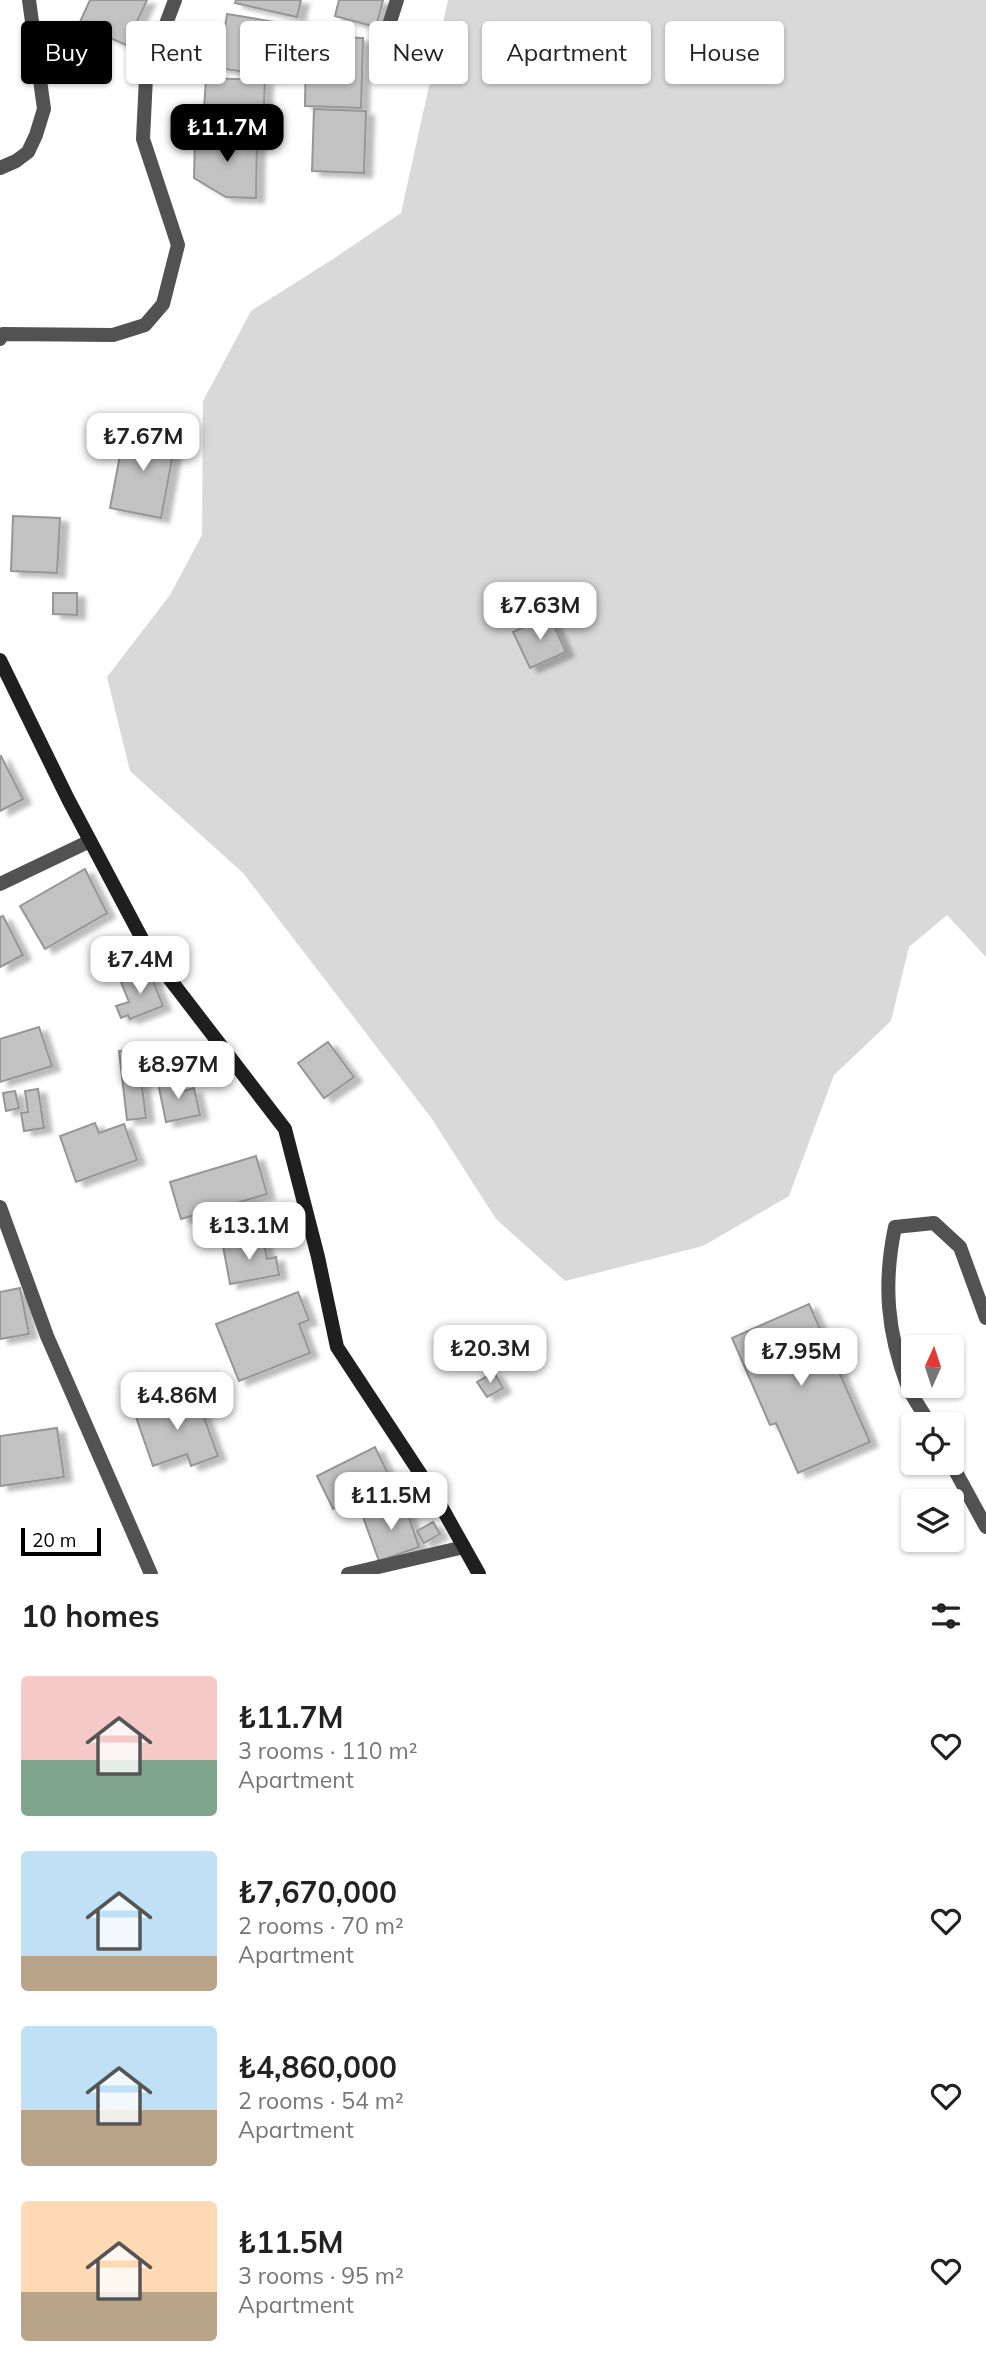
<!DOCTYPE html>
<html lang="en">
<head>
<meta charset="utf-8">
<style>
  :root { --surface:#fff; --page:#f2f2f2; --text:#222; --muted:#767676; --accent:#000 }
  body { margin:0; font-family:Mulish,sans-serif; background:var(--page); color:var(--text); height:100vh; display:flex; flex-direction:column; font-size:26px; white-space:nowrap }
  * { box-sizing:border-box; margin:0 }
  p { font-size:23px; color:var(--muted) }
  .icon { flex:none; width:38px; height:38px; fill:none; stroke:currentColor; stroke-width:2; stroke-linecap:round; stroke-linejoin:round }
  .map { position:relative; height:1574px; overflow:hidden }
  .side { display:flex; flex-direction:column; background:var(--surface); flex:1 }
  .side>* { flex:none }
  .guide { position:absolute; left:21px; top:21px; width:945px; height:63px; display:flex; gap:14px }
  .needle { width:46px; rotate:3deg }
  .controls { position:absolute; left:901px; top:1335px; display:grid; gap:14px }
  .controls a { display:grid; place-items:center; width:63px; height:63px; border-radius:7px; background:var(--surface); box-shadow:0 2px 5px #0004; font-size:35px }
  .scale { position:absolute; left:21px; bottom:18px; width:80px; box-sizing:border-box; padding-left:7px; border:4px solid #000; border-top:0; font-size:19px; line-height:24px; white-space:nowrap; color:#000; -webkit-text-stroke:5px #fff; paint-order:stroke }
  .price { position:absolute; translate:-50% -60px; padding:0 16px; border-radius:14px; background:#fff; color:#222; font-size:23px; line-height:46px; filter:drop-shadow(0 2px 4px #0008) }
  .price::after { content:''; position:absolute; left:50%; top:42px; width:21px; height:16px; margin-left:-10px; background:inherit; clip-path:polygon(0 0,100% 0,50% 100%) }
  .price.active { background:var(--accent); color:#fff }
  ul { padding:0; list-style:none }
  li { display:flex; align-items:center; gap:21px; height:175px; padding:0 21px }
  li span { display:grid; place-items:center; flex:none; width:196px; height:140px; border-radius:7px; color:#555 }
  li>.icon { margin-inline-start:auto }
  span .icon { width:84px; height:84px; fill:#fffc; stroke-width:1 }
  li b { font-size:30px }
  h2 { display:flex; justify-content:space-between; align-items:center; height:84px; padding:0 21px; font-size:30px }
  .chip { padding:0 24px; border-radius:7px; background:var(--surface); box-shadow:0 2px 5px #0004; font-size:24px; line-height:63px }
  .chip.active { background:var(--accent); color:#fff }
  .map>svg:first-child { display:block }
</style>
</head>
<body>
<div class="map">
<svg width="986" height="1574" viewBox="0 0 986 1574">
  <defs>
    <filter id="shadow"><feDropShadow dx="8" dy="4.5" stdDeviation="2" flood-color="#0004"/></filter>
  </defs>
  <rect width="100%" height="100%" fill="#fff"/>
  <path fill="#d9d9d9" d="M448,0H986V957L947,915L909,947L891,1021L834,1075L789,1196L703,1246L565,1281L496,1219L432,1119L243,873L130,771L107,677L170,595L202,535L203,401L251,311L333,259L401,213Z"/>
  <g fill="#c2c2c2" stroke="#969696" stroke-width="2" filter="url(#shadow)">
    <path d="M90,0H147L126,45L79,24Z"/>
    <path d="M236,0H301L297,17L235,3Z"/>
    <path d="M339,0H383L376,27L335,16Z"/>
    <path d="M227,14L287,24L278,77L219,68Z"/>
    <path d="M306,36L363,38L361,108L305,106Z"/>
    <path d="M206,78L265,80L263,128L203,125Z"/>
    <path d="M314,109L366,111L364,173L312,171Z"/>
    <path d="M195,135L257,136L256,198L226,197L194,178Z"/>
    <path d="M125,429L176,438L161,518L110,508Z"/>
    <path d="M13,516L60,518L57,573L11,571Z"/>
    <path d="M53,593H77V615L53,614Z"/>
    <path d="M549,615L566,652L530,668L513,632Z"/>
    <path d="M1,756L23,799L0,811V757Z"/>
    <path d="M85,869L107,913L45,949L20,906Z"/>
    <path d="M3,916L23,955L0,967V917Z"/>
    <path d="M149,971L163,1006L130,1019L128,1015L121,1018L116,1006L129,1002L121,982Z"/>
    <path d="M39,1027L52,1066L0,1082V1039Z"/>
    <path d="M328,1042L354,1077L324,1098L298,1063Z"/>
    <path d="M142,1048L146,1079H141L146,1118L127,1120L119,1051Z"/>
    <path d="M177,1079L180,1092L194,1088L200,1115L166,1122L158,1083Z"/>
    <path d="M38,1089L44,1128L24,1131L21,1113L28,1112L25,1091Z"/>
    <path d="M15,1091L19,1108L6,1111L3,1093Z"/>
    <path d="M95,1123L99,1133L124,1124L137,1160L76,1182L60,1136Z"/>
    <path d="M256,1156L267,1194L181,1219L170,1182Z"/>
    <path d="M263,1238L267,1259L276,1257L279,1275L230,1284L223,1246Z"/>
    <path d="M20,1288L29,1334L0,1339V1292Z"/>
    <path d="M298,1292L309,1320L299,1324L310,1353L239,1381L216,1324Z"/>
    <path d="M809,1304L870,1442L798,1473L776,1423L770,1425L732,1338Z"/>
    <path d="M494,1372L503,1388L487,1397L477,1382Z"/>
    <path d="M195,1393L218,1456L191,1466L187,1454L153,1466L135,1414Z"/>
    <path d="M57,1428L64,1477L0,1486V1436Z"/>
    <path d="M375,1447L391,1480L333,1509L317,1476Z"/>
    <path d="M404,1503L419,1547L379,1561L363,1517Z"/>
    <path d="M433,1522L440,1534L424,1543L417,1531Z"/>
  </g>
  <g fill="none" stroke-linecap="round" stroke-linejoin="round">
    <g stroke="#525252" stroke-width="14">
      <path d="M376,66L397,0"/>
      <path d="M0,168L16,161L28,152L36,135L44,109L29,0"/>
      <path d="M0,339L3,334L113,335L145,325L163,304L178,245L143,139L146,77L175,0"/>
      <path d="M0,884L90,841"/>
      <path d="M0,1207L47,1336L151,1574"/>
      <path d="M930,1424C923,1412 914,1400 908,1387C887,1332 883,1284 895,1227L934,1223L960,1247L986,1318"/>
      <path d="M951,1463L986,1527"/>
      <path d="M348,1574L464,1547"/>
    </g>
    <path stroke="#1f1f1f" stroke-width="14" d="M0,660L68,799L149,952L285,1129L318,1257L337,1347L437,1499L479,1574"/>
  </g>
</svg>
<div class="controls">
<a><svg class="needle" viewBox="-14 -14 28 28"><path d="M0-13l5 13h-10z" fill="#e53935"/><path d="M0 13l5-13h-10z" fill="#767676"/></svg></a>
<a><svg class="icon" aria-label="locate" viewBox="0 0 24 24"><circle cx="12" cy="12" r="6"/><path d="M12 2v4M12 18v4M2 12h4M18 12h4"/></svg></a>
<a><svg class="icon" aria-label="layers" viewBox="0 0 24 24"><path d="M12 4l9 5-9 5-9-5zM3 14l9 5 9-5"/></svg></a>
</div>
<div class="scale">20 m</div>
<b class="price active" style="left:227px;top:164px">₺11.7M</b>
<b class="price" style="left:143px;top:473px">₺7.67M</b>
<b class="price" style="left:540px;top:642px">₺7.63M</b>
<b class="price" style="left:140px;top:996px">₺7.4M</b>
<b class="price" style="left:178px;top:1101px">₺8.97M</b>
<b class="price" style="left:249px;top:1262px">₺13.1M</b>
<b class="price" style="left:490px;top:1385px">₺20.3M</b>
<b class="price" style="left:801px;top:1388px">₺7.95M</b>
<b class="price" style="left:177px;top:1432px">₺4.86M</b>
<b class="price" style="left:391px;top:1532px">₺11.5M</b>
<div class="guide">
<a class="chip active">Buy</a>
<a class="chip">Rent</a>
<a class="chip">Filters</a>
<a class="chip">New</a>
<a class="chip">Apartment</a>
<a class="chip">House</a>
</div>
</div>
<section class="side">
<h2>10 homes<svg class="icon" aria-label="filters" viewBox="0 0 24 24"><path d="M4 7h16M4 17h16"/><circle cx="9" cy="7" r="2"/><circle cx="15" cy="17" r="2"/></svg></h2>
<ul>
<li><span style="background:linear-gradient(#f6c9c9 60%,#7fa58c 0)"><svg class="icon" aria-label="home" viewBox="0 0 24 24"><path d="M3 11l9-7 9 7M6 9v11h12V9"/></svg></span><div><b>₺11.7M</b><p>3 rooms · 110 m²</p><p>Apartment</p></div><svg class="icon" aria-label="heart" viewBox="0 0 24 24"><path d="M12 20l-8-8c-3-5 5-10 8-4 3-6 11-1 8 4z"/></svg></li>
<li><span style="background:linear-gradient(#bfe0f5 75%,#b9a48a 0)"><svg class="icon" aria-label="home" viewBox="0 0 24 24"><path d="M3 11l9-7 9 7M6 9v11h12V9"/></svg></span><div><b>₺7,670,000</b><p>2 rooms · 70 m²</p><p>Apartment</p></div><svg class="icon" aria-label="heart" viewBox="0 0 24 24"><path d="M12 20l-8-8c-3-5 5-10 8-4 3-6 11-1 8 4z"/></svg></li>
<li><span style="background:linear-gradient(#bfe0f5 60%,#b9a48a 0)"><svg class="icon" aria-label="home" viewBox="0 0 24 24"><path d="M3 11l9-7 9 7M6 9v11h12V9"/></svg></span><div><b>₺4,860,000</b><p>2 rooms · 54 m²</p><p>Apartment</p></div><svg class="icon" aria-label="heart" viewBox="0 0 24 24"><path d="M12 20l-8-8c-3-5 5-10 8-4 3-6 11-1 8 4z"/></svg></li>
<li><span style="background:linear-gradient(#ffd9b3 65%,#b9a48a 0)"><svg class="icon" aria-label="home" viewBox="0 0 24 24"><path d="M3 11l9-7 9 7M6 9v11h12V9"/></svg></span><div><b>₺11.5M</b><p>3 rooms · 95 m²</p><p>Apartment</p></div><svg class="icon" aria-label="heart" viewBox="0 0 24 24"><path d="M12 20l-8-8c-3-5 5-10 8-4 3-6 11-1 8 4z"/></svg></li>
</ul>
</section>
</body>
</html>
